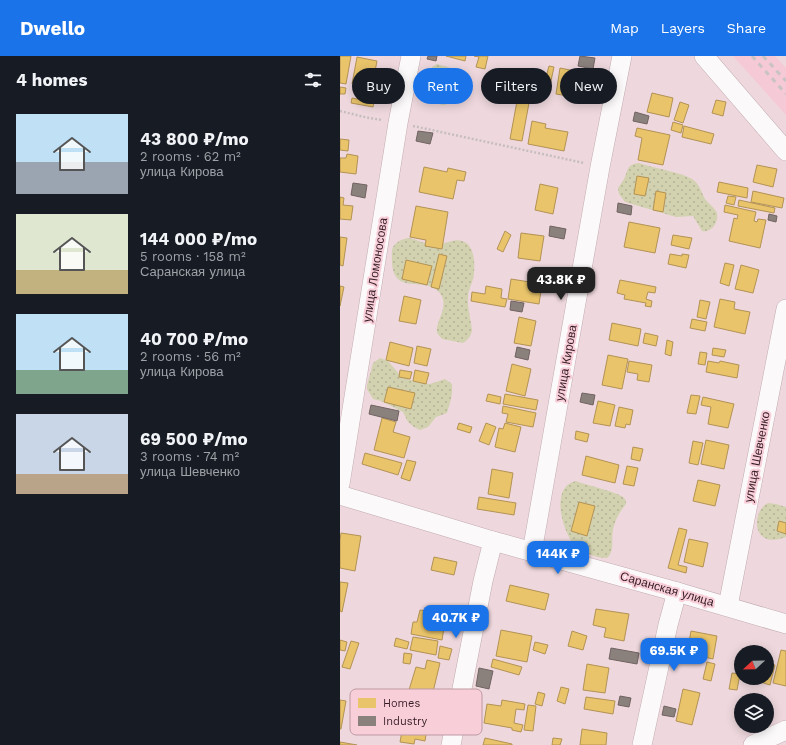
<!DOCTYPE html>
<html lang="en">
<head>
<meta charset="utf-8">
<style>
  :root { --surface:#171b24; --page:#242831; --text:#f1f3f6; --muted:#9ea1a6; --accent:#1a73e8 }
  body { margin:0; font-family:"Work Sans",sans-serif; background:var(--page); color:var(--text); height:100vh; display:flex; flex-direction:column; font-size:15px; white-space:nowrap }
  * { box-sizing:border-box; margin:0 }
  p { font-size:13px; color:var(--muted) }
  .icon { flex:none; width:22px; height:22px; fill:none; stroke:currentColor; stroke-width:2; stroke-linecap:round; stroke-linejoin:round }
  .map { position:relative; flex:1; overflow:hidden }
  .drawer { display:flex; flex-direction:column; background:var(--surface); width:340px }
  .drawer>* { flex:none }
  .guide { position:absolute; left:12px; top:12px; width:374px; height:36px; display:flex; gap:8px }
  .needle { width:26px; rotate:248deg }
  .tools { position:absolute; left:394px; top:589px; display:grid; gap:8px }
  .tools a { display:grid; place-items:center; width:40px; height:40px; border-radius:50%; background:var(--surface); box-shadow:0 2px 10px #0003; font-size:20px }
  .price { position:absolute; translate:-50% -34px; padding:0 9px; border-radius:8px; background:var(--accent); color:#fff; font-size:13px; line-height:26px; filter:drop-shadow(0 1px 2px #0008) }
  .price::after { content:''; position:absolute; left:50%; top:24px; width:12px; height:9px; margin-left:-6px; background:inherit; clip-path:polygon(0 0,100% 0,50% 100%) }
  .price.selected { background:#222; color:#fff }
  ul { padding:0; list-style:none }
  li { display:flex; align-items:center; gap:12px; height:100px; padding:0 16px }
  li span { display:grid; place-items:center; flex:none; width:112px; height:80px; border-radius:0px; color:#555 }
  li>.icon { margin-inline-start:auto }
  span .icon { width:48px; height:48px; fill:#fffc; stroke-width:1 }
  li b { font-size:17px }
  h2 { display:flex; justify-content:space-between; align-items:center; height:48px; padding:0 16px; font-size:17px }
  .pill { padding:0 14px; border-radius:18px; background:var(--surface); box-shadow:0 2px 10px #0003; font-size:14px; line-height:36px }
  .pill.selected { background:var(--accent); color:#fff }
  header { display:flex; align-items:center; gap:24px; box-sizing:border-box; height:56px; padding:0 20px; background:var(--accent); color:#fff }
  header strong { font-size:19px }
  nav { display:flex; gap:22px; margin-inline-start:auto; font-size:14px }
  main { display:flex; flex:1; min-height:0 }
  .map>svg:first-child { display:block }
</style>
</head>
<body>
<header>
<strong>Dwello</strong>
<nav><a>Map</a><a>Layers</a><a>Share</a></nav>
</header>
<main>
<section class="drawer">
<h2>4 homes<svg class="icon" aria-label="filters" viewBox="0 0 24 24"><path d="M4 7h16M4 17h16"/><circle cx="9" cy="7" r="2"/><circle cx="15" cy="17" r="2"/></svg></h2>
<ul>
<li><span style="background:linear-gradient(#bfe0f5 60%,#9aa5b1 0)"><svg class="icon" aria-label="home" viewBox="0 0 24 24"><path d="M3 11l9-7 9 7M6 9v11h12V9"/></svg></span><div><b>43 800 ₽/mo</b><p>2 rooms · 62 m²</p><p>улица Кирова</p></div></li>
<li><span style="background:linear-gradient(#dfe7d0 70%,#c2b280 0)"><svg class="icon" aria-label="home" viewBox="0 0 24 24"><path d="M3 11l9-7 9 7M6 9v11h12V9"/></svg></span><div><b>144 000 ₽/mo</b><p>5 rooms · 158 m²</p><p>Саранская улица</p></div></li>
<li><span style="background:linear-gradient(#bfe0f5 70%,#7fa58c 0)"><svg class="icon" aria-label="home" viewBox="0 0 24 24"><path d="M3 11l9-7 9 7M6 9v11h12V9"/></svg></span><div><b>40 700 ₽/mo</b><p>2 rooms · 56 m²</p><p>улица Кирова</p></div></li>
<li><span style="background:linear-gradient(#c9d6e8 75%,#b9a48a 0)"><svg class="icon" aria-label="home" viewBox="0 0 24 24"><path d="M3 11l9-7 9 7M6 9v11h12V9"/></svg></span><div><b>69 500 ₽/mo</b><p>3 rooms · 74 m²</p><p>улица Шевченко</p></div></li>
</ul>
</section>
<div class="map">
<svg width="446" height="689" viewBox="0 0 446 689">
  <defs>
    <pattern id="garden-dots" width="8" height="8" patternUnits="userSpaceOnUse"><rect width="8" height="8" fill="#d2d1b0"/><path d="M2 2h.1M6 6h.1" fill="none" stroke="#b5b397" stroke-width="1.8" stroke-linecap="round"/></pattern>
  </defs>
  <rect width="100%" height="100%" fill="#eed8dd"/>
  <path fill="#f5c9d5" d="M393,0H435L446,12V59Z"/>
  <g fill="url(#garden-dots)">
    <path d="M97,8L121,15L124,20L121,34L116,37L110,45L105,49C97,49 91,45 87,38L89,28L91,22L92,11Z"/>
    <path d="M299,107C313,112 340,116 352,123C360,128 361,136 365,143C369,148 375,152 377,157C379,167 371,177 362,175L353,160L336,161L285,146L279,138L278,132C280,129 282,126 284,123C289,113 286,109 299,107Z"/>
    <path d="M68,182C77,183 86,189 95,189C104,189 113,182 122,185C134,188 135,206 134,217C134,225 128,233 128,241C127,250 131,264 132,274C131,280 128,284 123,287L102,283L97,277C95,264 111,250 99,236C85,220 54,240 52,207C52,202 51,196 53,191C56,186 62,183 68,182Z"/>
    <path d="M40,302L48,305L60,319L75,326L90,328L105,323L112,328C113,339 110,347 107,357L96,361L88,371L80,374L74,371L68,366L63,356L41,345L33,343L27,333V329L33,307Z"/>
    <path d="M236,425C245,429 279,436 284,442C286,444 286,446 286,448C279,457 275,464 273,474C271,483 275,495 267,502C256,502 241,496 233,487C222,474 210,430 236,425Z"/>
    <path d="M428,447L436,448L446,451V481C440,483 434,485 427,483C412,478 415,453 428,447Z"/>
  </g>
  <g fill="#e9c46a" stroke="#b39255">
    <path d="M0,0H11L6,28L0,27Z"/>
    <path d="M106,0H126L125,5Z"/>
    <path d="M134,0H148L145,13L136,11L139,1Z"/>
    <path d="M17,1L37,5L32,31L12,28Z"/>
    <path d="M209,10L214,11L209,34L199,32L202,20L206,21Z"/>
    <path d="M220,12L240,16L235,41L216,38Z"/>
    <path d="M0,31L6,32L5,38H0Z"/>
    <path d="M312,37L333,42L329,61L307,56Z"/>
    <path d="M12,42L34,46L33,51L11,47Z"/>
    <path d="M376,44L386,46L383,60L372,57Z"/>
    <path d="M177,45L189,47L182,85L170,83Z"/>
    <path d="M340,46L349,49L343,67L334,64Z"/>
    <path d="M192,65L206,68L205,72L228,76L224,95L188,88Z"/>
    <path d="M333,66L343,69L341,77L331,74Z"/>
    <path d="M344,70L374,78L371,88L342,81Z"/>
    <path d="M297,72L330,79L323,109L298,104L302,82L295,80Z"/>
    <path d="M0,83L9,84L8,95L0,94Z"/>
    <path d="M7,98L18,100L16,118L0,116V102H6Z"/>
    <path d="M417,109L437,113L433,131L413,126Z"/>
    <path d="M84,111L107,116L108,112L126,116L124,125L117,124L113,143L79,136Z"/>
    <path d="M297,120L309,122L305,140L294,138Z"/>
    <path d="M379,126L408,132L407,142L377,136Z"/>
    <path d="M200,128L218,132L213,158L195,154Z"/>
    <path d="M316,135L326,137L323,156L313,154Z"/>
    <path d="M413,135L444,142L442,152L411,146Z"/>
    <path d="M388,140L396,141L394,149L386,147Z"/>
    <path d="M0,141L4,142L3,149L13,150L11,164L0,163Z"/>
    <path d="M399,144L435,152L434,157L398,150Z"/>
    <path d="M385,149L416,156L414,165L417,166L418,163L426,164L420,192L389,185L394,162L397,163L398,159L384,156Z"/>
    <path d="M76,150L108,156L102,193L85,190L86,184L70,181Z"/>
    <path d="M289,166L320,172L315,197L284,191Z"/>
    <path d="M165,175L171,179L163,196L157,193Z"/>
    <path d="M181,177L204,180L200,205L178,202Z"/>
    <path d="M333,179L352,182L349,193L331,189Z"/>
    <path d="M0,181L7,182L3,210L0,209Z"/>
    <path d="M99,198L107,200L99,233L91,231Z"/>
    <path d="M330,198L342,200V198L349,199L346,212L328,208Z"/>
    <path d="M66,204L92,210L87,229L62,223Z"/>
    <path d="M385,207L394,209L389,230L380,227Z"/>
    <path d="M401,209L419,214L413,237L395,233Z"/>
    <path d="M171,223L202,228L199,248L168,243Z"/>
    <path d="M280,224L316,231L315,237L308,236L306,243L312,245L311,251L305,250L306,247L284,243L285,239L277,237Z"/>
    <path d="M0,230L4,231L0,250Z"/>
    <path d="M146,230L162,233L161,242L167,243L165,251L131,245L132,236L145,238Z"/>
    <path d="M64,240L81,244L76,268L59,265Z"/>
    <path d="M380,243L395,246L394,253L410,256L405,278L374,271Z"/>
    <path d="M360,244L370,246L366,263L357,261Z"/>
    <path d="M179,261L196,265L191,290L174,287Z"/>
    <path d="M352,263L367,266L365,275L350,272Z"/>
    <path d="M272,267L301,273L298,290L269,284Z"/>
    <path d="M305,277L318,280L316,290L303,287Z"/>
    <path d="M327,284L333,286L331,300L325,298Z"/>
    <path d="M50,286L73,292L69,310L46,304Z"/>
    <path d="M77,290L91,293L87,310L74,307Z"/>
    <path d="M373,292L386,294L384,301L372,299Z"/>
    <path d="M360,296L367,297L365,309L358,308Z"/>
    <path d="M268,299L288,303L282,333L262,329Z"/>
    <path d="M289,305L312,309L309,326L297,324L298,318L287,316Z"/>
    <path d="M368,305L379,307L380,305L399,309L397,322L366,316Z"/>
    <path d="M172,308L191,313L185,340L166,335Z"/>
    <path d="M60,314L72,316L70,323L59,321Z"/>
    <path d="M75,314L89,317L86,328L73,325Z"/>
    <path d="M48,331L75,337L71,353L44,346Z"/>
    <path d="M148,338L161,341L160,348L146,345Z"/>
    <path d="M165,338L198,344L196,354L163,348Z"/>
    <path d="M351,339L360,340L356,358L347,357Z"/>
    <path d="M363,341L394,348L388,372L368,368L371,351L361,349Z"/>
    <path d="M258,345L275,349L270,370L253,367Z"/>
    <path d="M163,350L196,357L193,371L166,366L168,358L162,357Z"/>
    <path d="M279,351L293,354L290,369L286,368L285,372L275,370Z"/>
    <path d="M42,362L56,366L53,376L70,381L64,402L34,394Z"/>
    <path d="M119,367L132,371L130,377L117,373Z"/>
    <path d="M146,367L156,371L149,389L139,385Z"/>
    <path d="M165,367L181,371L175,396L155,391L159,372L163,373Z"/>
    <path d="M236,375L249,378L247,386L235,383Z"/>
    <path d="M366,384L389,389L384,413L361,408Z"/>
    <path d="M353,385L363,387L358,409L349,407Z"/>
    <path d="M293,391L303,393L300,405L291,403Z"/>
    <path d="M25,397L62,407L58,419L22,408Z"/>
    <path d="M246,400L279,409L275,427L242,419Z"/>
    <path d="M67,404L76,406L70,425L61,422Z"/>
    <path d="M287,410L298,412L294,430L283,428Z"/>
    <path d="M152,413L173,417L169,442L148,438Z"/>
    <path d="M358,424L380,429L375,450L353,445Z"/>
    <path d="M139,441L176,447L174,459L137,453Z"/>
    <path d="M239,446L255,450L247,480L231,475Z"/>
    <path d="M439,465L446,467V478L437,475Z"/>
    <path d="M339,472L347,474L338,509L347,511L346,517L328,512Z"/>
    <path d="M1,477L21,480L15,515L0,512V484Z"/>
    <path d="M349,483L368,487L363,511L344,506Z"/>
    <path d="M94,501L117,506L114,519L91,514Z"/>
    <path d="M0,526L8,527L2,556L0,555Z"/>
    <path d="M170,529L209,538L205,554L166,545Z"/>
    <path d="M256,553L289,558L284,585L264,581L266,572L253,569Z"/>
    <path d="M80,554L106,559L102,584L71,578L73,566H77Z"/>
    <path d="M161,574L192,580L187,606L156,600Z"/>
    <path d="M232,575L247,580L243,594L228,590Z"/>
    <path d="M351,575L377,580L373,603L347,597Z"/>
    <path d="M73,581L98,585L96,599L70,594Z"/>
    <path d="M56,582L69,586L67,593L54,590Z"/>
    <path d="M0,584L7,586L5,595L0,594Z"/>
    <path d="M11,585L19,587L10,613L2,611Z"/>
    <path d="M195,586L208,589L205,598L193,594Z"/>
    <path d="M100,590L112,593L109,604L98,602Z"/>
    <path d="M441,594L446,595V630L433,627Z"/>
    <path d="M64,597L72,598L70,608L63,607Z"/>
    <path d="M153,603L182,611L179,619L151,611Z"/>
    <path d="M87,604L100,607L92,640L69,634L76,611L85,613Z"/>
    <path d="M367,606L375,608L371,625L363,623Z"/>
    <path d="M427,607L435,609L430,629L420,626L421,622H427Z"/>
    <path d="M247,608L269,612L265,637L243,634Z"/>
    <path d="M392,617L400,618L397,634L389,633Z"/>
    <path d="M221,631L229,633L225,648L217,645Z"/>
    <path d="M343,633L360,637L352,669L336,665Z"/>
    <path d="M198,636L205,638L202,650L195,648Z"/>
    <path d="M246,641L275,645L273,658L244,653Z"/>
    <path d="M0,644L6,645L1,673H0Z"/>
    <path d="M162,644L185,648L184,654L176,653L174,667L183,669L181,676L172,674V672L144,667L147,648L161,650Z"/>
    <path d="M188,649L196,650L193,675L184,674Z"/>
    <path d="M70,655L89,659L85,685L75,683L74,688L60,686L62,675L66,676Z"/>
    <path d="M242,673L267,677L266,689H240Z"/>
    <path d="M145,682L172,688V689H143Z"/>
    <path d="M213,682L222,683L220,689H212Z"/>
    <path d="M0,686L17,689H0Z"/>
  </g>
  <g fill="#8a817c" stroke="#716362">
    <path d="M88,0H97L96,5L87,3Z"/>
    <path d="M240,0L255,2L253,13L238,10Z"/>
    <path d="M295,56L309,60L307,68L293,65Z"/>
    <path d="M78,75L93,77L90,88L76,85Z"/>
    <path d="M13,127L27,129L25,142L11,139Z"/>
    <path d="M278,147L292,150L291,159L277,156Z"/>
    <path d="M429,158L437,160L436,166L428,164Z"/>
    <path d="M210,170L226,173L224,183L209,180Z"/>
    <path d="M171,245L184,247L182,256L170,254Z"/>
    <path d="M177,291L190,294L188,304L175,301Z"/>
    <path d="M242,337L255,339L253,349L240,346Z"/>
    <path d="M31,349L59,355L57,365L29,358Z"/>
    <path d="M271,592L299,597L297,608L269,603Z"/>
    <path d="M139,612L153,615L149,633L136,630Z"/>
    <path d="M280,640L291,642L289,651L278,649Z"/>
    <path d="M324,650L336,653L334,661L322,659Z"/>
  </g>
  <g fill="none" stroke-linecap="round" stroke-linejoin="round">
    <defs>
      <g id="minor">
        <path d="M364,0L446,95"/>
        <path d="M0,428L58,67L71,0"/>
        <path d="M0,439L153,485L337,536L446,568"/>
        <path d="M192,496L260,111L282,0"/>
        <path d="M388,550L446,253"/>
        <path d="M111,689L143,525L153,485"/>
        <path d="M302,689L328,569L337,536"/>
        <path d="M413,689L446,674"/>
      </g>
    </defs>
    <use href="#minor" stroke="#c1abb1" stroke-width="20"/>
    <g stroke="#c6bdc0" stroke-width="2.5" stroke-dasharray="2 2" stroke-linecap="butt">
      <path d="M0,55L29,62L43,64"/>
      <path d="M73,70L244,107"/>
    </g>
    <use href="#minor" stroke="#fcf9fa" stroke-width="19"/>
    <g stroke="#c9c3c4" stroke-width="3" stroke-dasharray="5 5" stroke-linecap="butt">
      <path d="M412,0L446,38"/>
      <path d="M423,0L446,25"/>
    </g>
  </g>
  <g text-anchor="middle" stroke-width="4" stroke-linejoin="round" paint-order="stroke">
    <g font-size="12" fill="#361d25" stroke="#f8ced9">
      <text transform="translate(35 214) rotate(-81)" y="4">улица Ломоносова</text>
      <text transform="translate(226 307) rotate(-80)" y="4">улица Кирова</text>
      <text transform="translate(417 401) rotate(-79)" y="4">улица Шевченко</text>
      <text transform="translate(327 533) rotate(16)" y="4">Саранская улица</text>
    </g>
  </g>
  <rect x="10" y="633" width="132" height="46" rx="6" fill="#f8ced9" stroke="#be99a3" stroke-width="1"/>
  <rect x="18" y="642" width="18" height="10" fill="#e9c46a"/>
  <rect x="18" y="660" width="18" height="10" fill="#8a817c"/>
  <g font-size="11" fill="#361d25">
    <text x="43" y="651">Homes</text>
    <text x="43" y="669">Industry</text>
  </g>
</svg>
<div class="tools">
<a><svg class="needle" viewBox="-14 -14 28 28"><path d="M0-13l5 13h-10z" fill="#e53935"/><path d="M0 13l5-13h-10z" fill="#9ea1a6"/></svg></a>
<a><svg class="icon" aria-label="layers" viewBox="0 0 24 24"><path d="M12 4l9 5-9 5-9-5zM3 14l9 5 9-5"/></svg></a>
</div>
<b class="price selected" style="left:221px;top:245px">43.8K ₽</b>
<b class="price" style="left:218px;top:519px">144K ₽</b>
<b class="price" style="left:116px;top:583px">40.7K ₽</b>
<b class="price" style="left:334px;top:616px">69.5K ₽</b>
<div class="guide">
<a class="pill">Buy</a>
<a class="pill selected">Rent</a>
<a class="pill">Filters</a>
<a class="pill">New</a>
</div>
</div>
</main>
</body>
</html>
